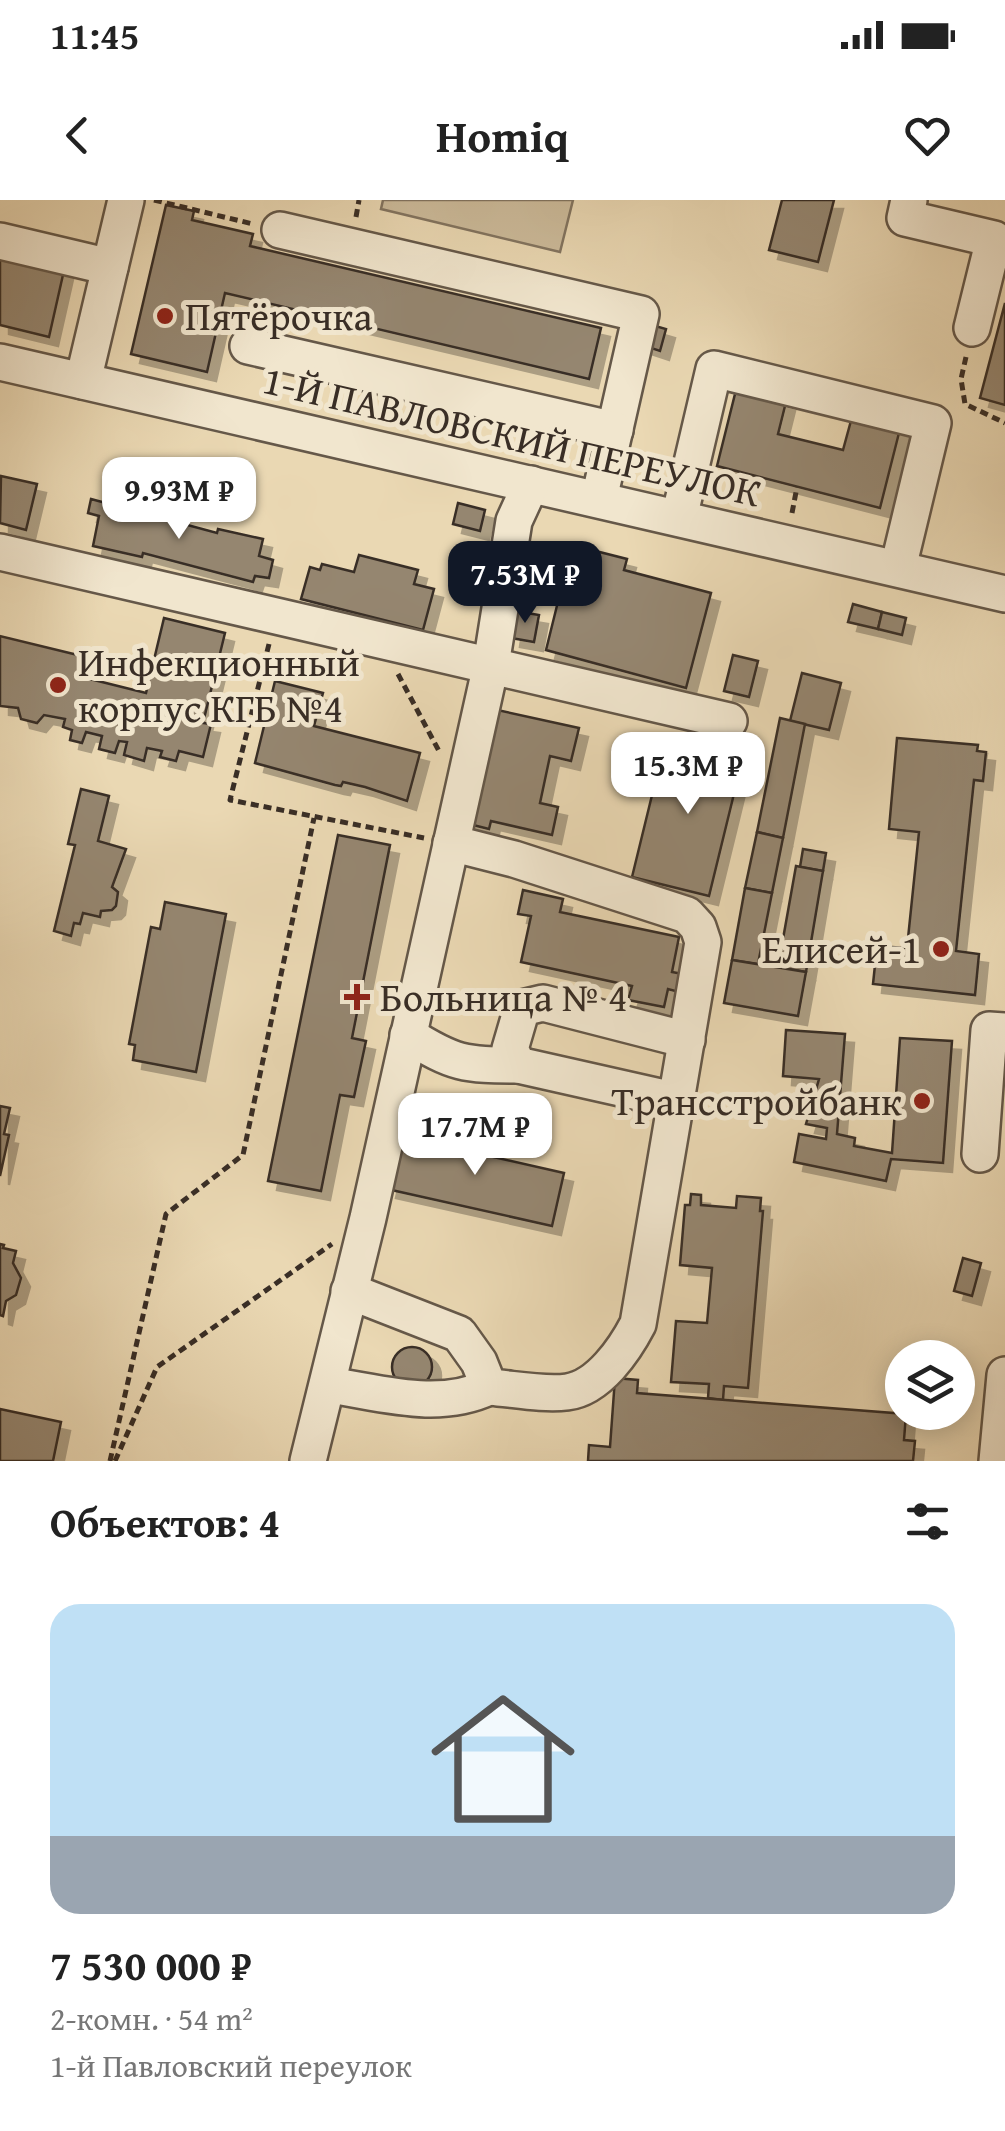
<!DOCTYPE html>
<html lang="ru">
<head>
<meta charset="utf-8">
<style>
  :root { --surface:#fff; --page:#f6f6f6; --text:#222; --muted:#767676; --accent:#111827 }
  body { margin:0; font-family:"Gentium Book Plus",serif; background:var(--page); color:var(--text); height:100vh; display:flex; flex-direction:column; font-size:38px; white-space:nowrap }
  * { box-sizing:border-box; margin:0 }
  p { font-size:32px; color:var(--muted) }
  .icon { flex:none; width:55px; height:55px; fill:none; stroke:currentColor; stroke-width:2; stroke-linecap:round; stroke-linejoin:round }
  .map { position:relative; height:1261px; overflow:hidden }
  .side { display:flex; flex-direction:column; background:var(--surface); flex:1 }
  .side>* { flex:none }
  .controls { position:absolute; left:885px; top:1140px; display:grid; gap:20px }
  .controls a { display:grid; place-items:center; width:90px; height:90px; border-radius:50%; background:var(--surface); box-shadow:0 5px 25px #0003; font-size:50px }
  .price { position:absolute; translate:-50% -85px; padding:0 22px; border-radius:20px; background:#fff; color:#222; font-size:32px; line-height:65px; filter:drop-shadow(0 2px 5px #0008) }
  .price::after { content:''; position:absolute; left:50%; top:60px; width:30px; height:22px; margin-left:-15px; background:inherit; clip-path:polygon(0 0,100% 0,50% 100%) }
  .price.current { background:var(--accent); color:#fff }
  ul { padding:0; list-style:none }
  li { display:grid; align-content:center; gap:20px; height:530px; padding:0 50px }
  li span { display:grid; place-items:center; height:310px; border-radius:30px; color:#555 }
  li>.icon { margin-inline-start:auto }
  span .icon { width:180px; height:180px; fill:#fffc; stroke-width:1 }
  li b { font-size:42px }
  h2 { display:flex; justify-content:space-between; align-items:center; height:120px; padding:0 50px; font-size:42px }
  .status { display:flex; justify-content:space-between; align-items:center; height:70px; padding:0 50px; background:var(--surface); direction:ltr }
  .status svg { height:28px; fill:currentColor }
  header { display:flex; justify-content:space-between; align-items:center; height:130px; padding:0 50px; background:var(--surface); font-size:45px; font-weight:700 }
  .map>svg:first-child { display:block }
</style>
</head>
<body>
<div class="status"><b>11:45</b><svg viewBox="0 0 49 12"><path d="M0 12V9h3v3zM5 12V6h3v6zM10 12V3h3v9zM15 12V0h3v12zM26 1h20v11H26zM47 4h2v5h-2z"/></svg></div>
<header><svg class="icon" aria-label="back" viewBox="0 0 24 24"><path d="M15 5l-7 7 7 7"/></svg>Homiq<svg class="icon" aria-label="heart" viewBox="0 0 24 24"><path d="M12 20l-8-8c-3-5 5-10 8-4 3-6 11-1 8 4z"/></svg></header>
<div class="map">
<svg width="1005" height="1261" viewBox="0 0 1005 1261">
  <defs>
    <filter id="shadow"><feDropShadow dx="9" dy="9" stdDeviation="0" flood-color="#0004"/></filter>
  </defs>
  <rect width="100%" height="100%" fill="#ead8b3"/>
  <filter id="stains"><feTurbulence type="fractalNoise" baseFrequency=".002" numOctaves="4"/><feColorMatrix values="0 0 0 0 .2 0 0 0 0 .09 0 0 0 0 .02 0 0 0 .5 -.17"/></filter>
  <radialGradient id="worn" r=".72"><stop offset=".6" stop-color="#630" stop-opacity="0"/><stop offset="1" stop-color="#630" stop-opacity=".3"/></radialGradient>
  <path fill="#ccbb9b" stroke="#827460" stroke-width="2.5" d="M383,0H573L560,52L381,9Z"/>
  <g fill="#95866f" stroke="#392e26" stroke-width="2.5" filter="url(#shadow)">
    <path d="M782,0H834L818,62L769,50Z"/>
    <path d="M166,5L194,11L192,20L253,34L250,46L601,128L589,179L225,93L207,172L131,154Z"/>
    <path d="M0,51L65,66L49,137L0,125Z"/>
    <path d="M1005,103V205L980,198Z"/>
    <path d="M645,123L666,129L660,151L639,144Z"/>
    <path d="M736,190L786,202L778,234L843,250L852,217L900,229L880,308L717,266Z"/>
    <path d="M1,276L37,284L26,330L0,323Z"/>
    <path d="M91,299L217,333L218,329L263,339L259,356L273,360L269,378L255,376L253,382L143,353L142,357L93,346L99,316L88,313Z"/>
    <path d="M458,303L485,310L480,331L453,324Z"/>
    <path d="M572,345L627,359L624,370L711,393L686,488L546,450Z"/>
    <path d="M359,355L418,370L414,384L434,389L423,430L301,399L310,367L320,370L322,364L354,372Z"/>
    <path d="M853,404L882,412L878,429L848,422Z"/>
    <path d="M515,411L539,415L534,442L511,438Z"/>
    <path d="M882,412L906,418L902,435L878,429Z"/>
    <path d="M164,418L225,433L203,523L211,524L203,557L179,551L176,561L160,557L162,551L147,548L144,561L124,555L127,542L119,541L115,553L99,549L102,536L86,532L82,543L70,540L72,530L63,527L65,519L44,515L37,523L21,519L18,508L0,506V436L90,458L86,478L146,493Z"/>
    <path d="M733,455L758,461L749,497L724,491Z"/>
    <path d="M802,473L841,483L829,530L790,521Z"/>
    <path d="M275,481L323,493L314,526L420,553L407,601L365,587L343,582L341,586L335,585L255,563Z"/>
    <path d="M488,508L579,528L571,561L550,556L540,603L558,607L552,635L491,621L489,629L461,622Z"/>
    <path d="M780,518L805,524L783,638L757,632Z"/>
    <path d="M666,538L743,557L709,696L632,677Z"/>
    <path d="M897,538L978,545L977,551L986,552L983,581L974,580L956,751L979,754L975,795L873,784L877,746L907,748L919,632L889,629Z"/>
    <path d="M81,589L109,596L98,641L126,649L112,687L118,692L116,706L112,710L101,711L100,717L83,713L80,724L74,723L71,736L54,731L75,645L68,644Z"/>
    <path d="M757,632L783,638L772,693L745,688Z"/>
    <path d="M338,635L390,645L352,838L366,841L354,897L340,895L321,991L268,981Z"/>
    <path d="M803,649L826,653L823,671L800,667Z"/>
    <path d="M796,666L823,671L806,772L778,767Z"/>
    <path d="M745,688L772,693L758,764L732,760Z"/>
    <path d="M523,690L563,699L560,712L679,737L672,772L683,774L679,792L668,789L664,807L628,800L632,786L521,762L531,716L518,714Z"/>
    <path d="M165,702L226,714L196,872L133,860L135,845L129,844L151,727L160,729Z"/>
    <path d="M732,760L806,772L798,816L724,803Z"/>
    <path d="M786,830L845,834L837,934L855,938L854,946L892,953L900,838L952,841L943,963L891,959L886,981L794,962L799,934L826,939L827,928L806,924L819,879L783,876Z"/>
    <path d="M0,906L10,908L4,934L9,935L0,976Z"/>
    <path d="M464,922L486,927L480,954L564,973L552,1026L387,989L399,936L458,949Z"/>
    <path d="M691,994L701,995V1005L736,1008L737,996L761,998L760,1011H763L748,1188L724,1186L723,1200L708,1198L709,1184L671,1182L676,1121L707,1123L712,1068L680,1065L685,1005H690Z"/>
    <path d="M0,1044L4,1045L3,1048L16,1051L13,1063L21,1078L16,1095L6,1101L3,1116L0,1115Z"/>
    <path d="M963,1058L981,1063L972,1096L954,1091Z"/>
    <circle cx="412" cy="1167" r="20"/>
    <path d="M615,1178L638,1180L637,1193L906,1214L904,1240L915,1241L913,1261H588L589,1245L610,1247Z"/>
    <path d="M0,1209L61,1222L53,1261H0Z"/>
  </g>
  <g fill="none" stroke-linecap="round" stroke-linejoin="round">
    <defs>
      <g id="minor">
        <path d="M909,0L905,18L994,39L972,128"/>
        <path d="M280,30L641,114L599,299"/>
        <path d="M0,41L110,67"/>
        <path d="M248,146L615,230"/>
        <path d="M0,162L1005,394"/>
        <path d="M83,181L126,0"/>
        <path d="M679,318L714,169L933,223L898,368"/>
        <path d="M0,352L729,521"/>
        <path d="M408,835C454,864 464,865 518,865"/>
        <path d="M678,901L518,865L510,849L522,808L543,803L687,840"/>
        <path d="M980,954L989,830L1005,831"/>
        <path d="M349,1091L459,1134L479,1162L489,1187C514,1189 543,1195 567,1192C599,1188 625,1149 638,1124L703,742L698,727L687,715L514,659L451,643"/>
        <path d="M329,1185C383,1193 438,1211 489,1187"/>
        <path d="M308,1261L368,1018L491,465L514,321L531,284"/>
        <path d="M997,1261L1005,1175"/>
      </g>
    </defs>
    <use href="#minor" stroke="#655849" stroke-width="40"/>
    <g stroke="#392e26" stroke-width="5" stroke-dasharray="8 5" stroke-linecap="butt">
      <path d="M154,0L253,24"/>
      <path d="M356,17L359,0"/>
      <path d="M966,157L961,179L965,204L1005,223"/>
      <path d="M792,313L797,287"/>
      <path d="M269,444L230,600L424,638"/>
      <path d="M398,474L440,553"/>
      <path d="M110,1261L166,1014L243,955L314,618"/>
      <path d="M115,1261L157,1167L332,1044"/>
    </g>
    <use href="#minor" stroke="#f1e6ce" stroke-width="35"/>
  </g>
  <g fill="#8f2418" stroke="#f1e6ce" stroke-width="4">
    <circle cx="165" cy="116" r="10"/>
    <circle cx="58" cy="485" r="10"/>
    <circle cx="941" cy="749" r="10"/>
    <path d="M352 782h10v10h10v10h-10v10h-10v-10h-10v-10h10z"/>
    <circle cx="922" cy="901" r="10"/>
  </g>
  <g text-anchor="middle" stroke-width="10" stroke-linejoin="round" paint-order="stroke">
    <g font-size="40" fill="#392e26" stroke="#f1e6ce" text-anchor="start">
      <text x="185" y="130">Пятёрочка</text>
      <text x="78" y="476">Инфекционный<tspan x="78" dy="46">корпус КГБ №4</tspan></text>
      <text x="921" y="763" text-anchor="end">Елисей-1</text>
      <text x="380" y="811">Больница № 4</text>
      <text x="902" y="915" text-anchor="end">Трансстройбанк</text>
    </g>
    <g font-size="40" fill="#392e26" stroke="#f1e6ce">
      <text transform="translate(512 236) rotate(13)" y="14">1-Й ПАВЛОВСКИЙ ПЕРЕУЛОК</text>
    </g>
  </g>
  <rect width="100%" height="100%" filter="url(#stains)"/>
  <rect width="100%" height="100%" fill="url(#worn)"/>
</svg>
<div class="controls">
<a><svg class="icon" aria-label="layers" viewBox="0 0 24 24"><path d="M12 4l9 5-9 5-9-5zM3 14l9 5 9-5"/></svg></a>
</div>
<b class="price" style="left:179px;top:342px">9.93M ₽</b>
<b class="price current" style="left:525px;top:426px">7.53M ₽</b>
<b class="price" style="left:688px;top:617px">15.3M ₽</b>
<b class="price" style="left:475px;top:978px">17.7M ₽</b>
</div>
<section class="side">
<h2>Объектов: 4<svg class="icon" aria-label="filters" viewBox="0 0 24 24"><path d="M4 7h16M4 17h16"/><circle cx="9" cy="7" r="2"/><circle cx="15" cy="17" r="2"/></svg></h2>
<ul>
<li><span style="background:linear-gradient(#bfe0f5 75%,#9aa5b1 0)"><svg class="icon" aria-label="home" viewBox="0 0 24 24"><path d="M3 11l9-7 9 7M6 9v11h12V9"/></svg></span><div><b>7 530 000 ₽</b><p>2-комн. · 54 m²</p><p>1-й Павловский переулок</p></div></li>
</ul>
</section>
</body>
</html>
